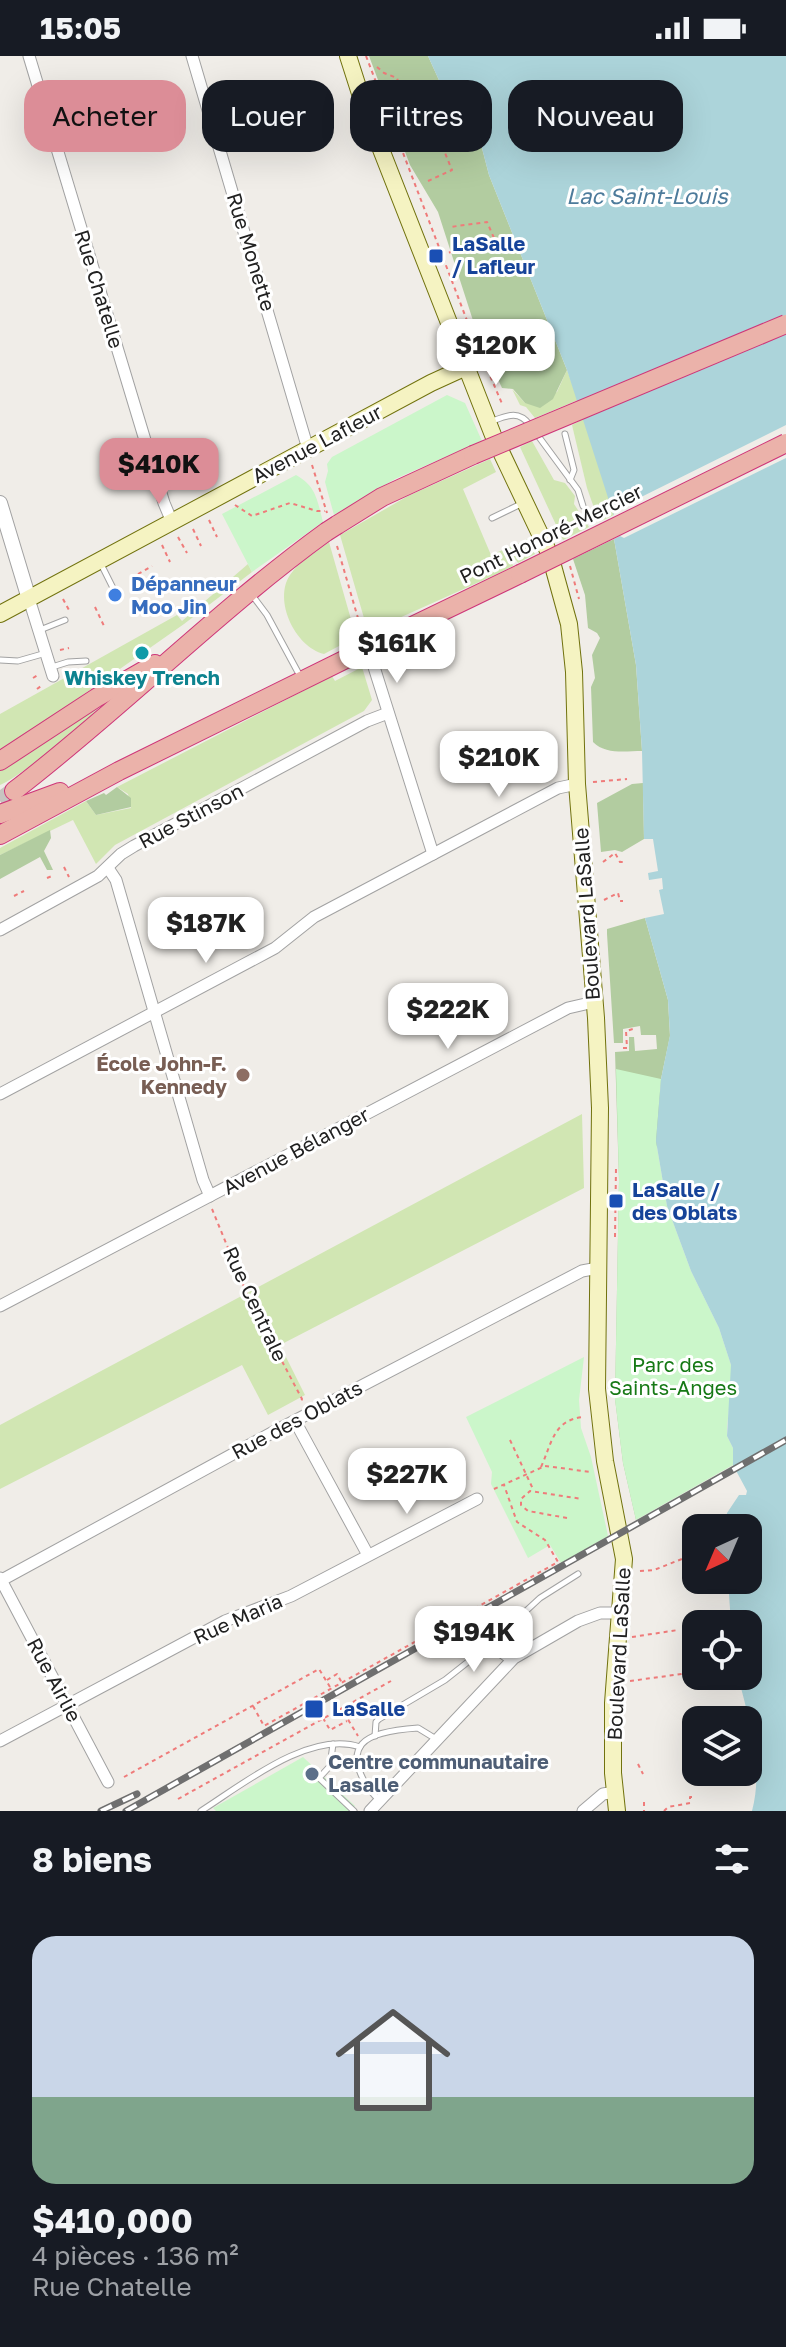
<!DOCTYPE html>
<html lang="fr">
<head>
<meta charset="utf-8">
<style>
  :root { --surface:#171b24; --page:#242831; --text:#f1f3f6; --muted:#9ea1a6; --accent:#dc8d97 }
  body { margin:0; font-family:"Golos Text",sans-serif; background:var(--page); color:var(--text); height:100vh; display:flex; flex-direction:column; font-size:30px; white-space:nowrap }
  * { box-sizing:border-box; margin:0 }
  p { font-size:26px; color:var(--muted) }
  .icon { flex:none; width:44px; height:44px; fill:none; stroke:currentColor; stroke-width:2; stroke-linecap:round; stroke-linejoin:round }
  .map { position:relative; height:1755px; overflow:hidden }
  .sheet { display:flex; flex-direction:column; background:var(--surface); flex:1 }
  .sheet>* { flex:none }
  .hud { position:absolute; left:24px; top:24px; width:738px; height:72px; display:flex; gap:16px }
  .needle { width:52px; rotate:224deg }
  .fabs { position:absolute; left:682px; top:1458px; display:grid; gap:16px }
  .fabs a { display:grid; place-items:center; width:80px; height:80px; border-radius:16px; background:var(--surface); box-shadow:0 8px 32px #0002; font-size:40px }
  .price { position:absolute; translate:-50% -68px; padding:0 18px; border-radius:16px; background:#fff; color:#222; font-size:26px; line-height:52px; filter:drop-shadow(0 2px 4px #0008) }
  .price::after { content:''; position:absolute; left:50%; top:48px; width:24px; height:18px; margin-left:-12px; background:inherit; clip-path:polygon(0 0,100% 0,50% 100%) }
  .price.on { background:var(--accent); color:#111 }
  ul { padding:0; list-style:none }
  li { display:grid; align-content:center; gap:16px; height:424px; padding:0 32px }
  li span { display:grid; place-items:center; height:248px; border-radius:24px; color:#555 }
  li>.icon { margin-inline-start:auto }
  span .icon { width:144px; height:144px; fill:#fffc; stroke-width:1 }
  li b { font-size:34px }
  h2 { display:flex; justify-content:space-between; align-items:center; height:96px; padding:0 32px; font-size:34px }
  .pill { padding:0 28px; border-radius:24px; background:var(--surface); box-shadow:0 8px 32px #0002; font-size:28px; line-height:72px }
  .pill.on { background:var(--accent); color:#111 }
  .status { display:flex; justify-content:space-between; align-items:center; height:56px; padding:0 40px; background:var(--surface); direction:ltr }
  .status svg { height:22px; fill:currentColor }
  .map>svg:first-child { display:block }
</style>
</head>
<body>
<div class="status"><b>15:05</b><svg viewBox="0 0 49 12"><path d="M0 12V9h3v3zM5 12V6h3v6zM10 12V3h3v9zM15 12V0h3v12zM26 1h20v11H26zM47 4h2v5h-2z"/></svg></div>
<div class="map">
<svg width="786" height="1755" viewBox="0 0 786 1755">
  <rect width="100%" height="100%" fill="#f0ede8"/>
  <g fill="#d1e6b3">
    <path d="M567,314L578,344L535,362L526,351L520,349L512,333L525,347L557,336Z"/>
    <path d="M584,363L614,459L599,466L587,432L572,369Z"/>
    <path d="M532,385L554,424L565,427L575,440L574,448L589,471L563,484L520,391Z"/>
    <path d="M490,403L496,416L463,433L491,499L528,483L535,498L518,507L516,504L512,507L513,510L497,518L368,576L340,479L408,440Z"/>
    <path d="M329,486L356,581L324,598C295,591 273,544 290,519C299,505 317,496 329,486Z"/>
    <path d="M248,508L252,516L184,568L0,697V658L177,559L182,565Z"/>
    <path d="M362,611L372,644L364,655L115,789L96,808L73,764L0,799V792L86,745L96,759L131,752L128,738L117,731L332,620L335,625Z"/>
    <path d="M100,649C92,664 17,723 0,729V713Z"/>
    <path d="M582,1058L584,1132L280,1289L305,1339L268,1359L242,1309L0,1433V1369Z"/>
  </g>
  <g fill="#b2cca0">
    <path d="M369,0H428L448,44L478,77L489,119L567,314L553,343L540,352L525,347L513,333L502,332L478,280L438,156L410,109Z"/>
    <path d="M614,483L636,609L642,695C626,695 606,699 593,686L591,631L595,622L592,599L600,582L597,577L588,572L585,539L573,503Z"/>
    <path d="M643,727L644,783L622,796L615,794L601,796L597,747L632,728Z"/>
    <path d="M117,731L131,742V751L96,759L86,745L104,737L106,739Z"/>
    <path d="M50,774L51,782L44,795L53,814H47L40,801L0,823V799Z"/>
    <path d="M645,862L668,944L670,980L661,1023L636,1464L623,1407L615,1343L619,1124L615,996L629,995V981H634L635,995L657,993L656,979H641L640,970L623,973V987H614L607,878V873Z"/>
  </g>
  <g fill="#cbf6ca">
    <path d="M447,339L465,347L482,385L395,423L334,459L325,426L328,415L327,408L332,401Z"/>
    <path d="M296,419C316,430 317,443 323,466L252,516L222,458Z"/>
    <path d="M616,1013L661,1023L656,1085L667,1150L691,1215L719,1272L731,1309L732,1327L727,1371V1380L733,1392V1409L636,1464L623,1407L615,1343L619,1124Z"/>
    <path d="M584,1301L579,1344L581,1372L591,1401L608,1480L561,1507L550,1489L528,1502L491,1428L492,1416L466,1361Z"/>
    <path d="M303,1701L355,1750L350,1755H216L213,1752Z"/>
  </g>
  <path fill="#acd4da" d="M428,0H786V1755H752C764,1710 749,1664 738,1620H748V1568H731L728,1524H748V1472H725L727,1457L739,1439H746L747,1435L733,1409V1392L727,1380L731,1309L719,1272L691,1215L667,1150L656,1085L661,1023L670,979L668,944L645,862L664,858L659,834L663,833L662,822L649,824L648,817L658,815L653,783H644L642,695L636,609L614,483L620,479L567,314L489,119L478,77L448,44Z"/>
  <path fill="#f0ede8" d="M786,369V402L624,482L620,480L610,485L615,478L610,461L614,459L613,455Z"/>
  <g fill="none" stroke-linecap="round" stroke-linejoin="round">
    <path stroke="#c7c4c0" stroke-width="18" stroke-dasharray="18 9" stroke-linecap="butt" d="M0,745L14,735"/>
    <defs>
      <g id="service">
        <path d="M490,366C506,360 518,353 530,369"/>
        <path d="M536,377L578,434L583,450"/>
        <path d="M565,378L574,414L570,424"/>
        <path d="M492,462L523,447"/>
        <path d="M101,508L113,532"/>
        <path d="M252,539L267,559L300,620"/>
        <path d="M40,574L65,564"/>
        <path d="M0,604L18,605L46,597"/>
        <path d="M52,611L68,606L86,605"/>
        <path d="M488,1590L509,1605"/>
        <path d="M375,1680L376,1666L379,1663L445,1624L488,1590L540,1542L578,1518"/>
        <path d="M333,1688L330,1710L319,1722L354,1755"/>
        <path d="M380,1745C367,1733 348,1705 362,1688C372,1676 403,1673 418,1672L436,1683"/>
        <path d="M201,1755C242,1729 309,1674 360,1691"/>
      </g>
      <g id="minor">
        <path d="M29,0L164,447L172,466"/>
        <path d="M192,0L308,393"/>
        <path d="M29,543L53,620"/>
        <path d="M374,611L433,798"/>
        <path d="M108,812L116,824L203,1124L210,1140"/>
        <path d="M0,874L98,820L121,798L134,790L367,665L388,657"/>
        <path d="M0,1038L275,892L314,861L558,732L577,728"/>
        <path d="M0,1250L568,952L594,946"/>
        <path d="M295,1365L368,1499"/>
        <path d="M0,1522L108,1726"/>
        <path d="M0,1525L277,1374L582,1215L598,1212"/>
        <path d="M0,1685L225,1565L291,1540L477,1443"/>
        <path d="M370,1755L514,1602L578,1565L600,1557H619"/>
        <path d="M583,1755L603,1738L615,1736"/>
      </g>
      <path id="tertiary" d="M0,447L29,543"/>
      <g id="secondary">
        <path d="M348,0L364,50L493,379L550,499L569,568L574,616L577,728L596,962L600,1052L597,1333L605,1405L624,1503L613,1647V1717L617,1755"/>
        <path d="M0,558L431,327L466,311"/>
      </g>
      <g id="trunk">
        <path d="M337,469L382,441L473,399"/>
        <path d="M381,585L520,518"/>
        <path d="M0,705L96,642L155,608"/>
        <path d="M14,735C121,653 217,555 326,476"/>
        <path d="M0,758L60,736"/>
        <path d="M0,779L119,715L356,598"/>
      </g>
    </defs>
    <use href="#service" stroke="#a2a2a2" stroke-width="7"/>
    <use href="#minor" stroke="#a2a2a2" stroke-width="13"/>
    <use href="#tertiary" stroke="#a2a2a2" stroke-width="16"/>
    <use href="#secondary" stroke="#71720e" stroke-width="18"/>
    <use href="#trunk" stroke="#ce3679" stroke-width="20"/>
    <g stroke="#ef7b7a" stroke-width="2" stroke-dasharray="4 4" stroke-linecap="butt">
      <path d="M366,0L471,275L503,350"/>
      <path d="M377,11L384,17L397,22L403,42L413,48"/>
      <path d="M428,125L452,114L445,97"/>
      <path d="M441,198L472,192L494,182L487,166L450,171"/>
      <path d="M485,302L529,274L528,272"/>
      <path d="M312,409L327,457"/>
      <path d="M235,449L252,460L290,447L317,455H325"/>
      <path d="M209,464L217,481"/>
      <path d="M193,473L201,490"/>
      <path d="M178,481L187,497"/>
      <path d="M162,489L170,506"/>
      <path d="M337,490L362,576"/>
      <path d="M570,510L579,543"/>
      <path d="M138,518L152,510"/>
      <path d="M63,543L70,556"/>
      <path d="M95,551L105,572"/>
      <path d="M60,594L69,592"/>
      <path d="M33,622L38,619"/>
      <path d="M37,633L41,630"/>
      <path d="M593,726L627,723"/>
      <path d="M603,806L615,797L620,806H624"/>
      <path d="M64,811L69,821"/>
      <path d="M47,822L52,820"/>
      <path d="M14,840L24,835"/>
      <path d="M604,844L618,837L620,845H623"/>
      <path d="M623,992H627L626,975L633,973L636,975"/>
      <path d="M212,1153L249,1243L302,1343L301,1346"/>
      <path d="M615,1181L616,1112"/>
      <path d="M510,1384L533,1433"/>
      <path d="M541,1411C552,1387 553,1365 582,1361"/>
      <path d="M494,1433L545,1410L591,1416"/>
      <path d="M567,1462L528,1455L521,1449V1443L530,1435L582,1443"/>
      <path d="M640,1515L654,1514L692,1499"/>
      <path d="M632,1581L678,1574"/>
      <path d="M327,1624L337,1618L342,1627"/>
      <path d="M630,1625L696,1616"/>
      <path d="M253,1650L264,1670L558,1506L545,1484L517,1466L504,1429"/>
      <path d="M344,1657L358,1680"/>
      <path d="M323,1662L330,1674L347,1665"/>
      <path d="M638,1708L643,1718"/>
      <path d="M124,1721L319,1613L330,1631"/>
      <path d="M178,1743L391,1625"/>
      <path d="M644,1746V1755"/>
      <path d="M664,1755L668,1751L690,1747V1741H692"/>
    </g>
    <use href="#service" stroke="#fff" stroke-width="5"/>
    <use href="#minor" stroke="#fff" stroke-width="11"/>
    <use href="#tertiary" stroke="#fff" stroke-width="14"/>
    <use href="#secondary" stroke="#f5f3c2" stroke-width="16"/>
    <use href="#trunk" stroke="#ebb2aa" stroke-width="18"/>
    <defs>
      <g id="rail">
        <path d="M101,1755L137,1738"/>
        <path d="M126,1755L786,1384"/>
      </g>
    </defs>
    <use href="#rail" stroke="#6f6f6f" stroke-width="7"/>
    <use href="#rail" stroke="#fff" stroke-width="4" stroke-dasharray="12" stroke-linecap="butt"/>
    <defs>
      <g id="trunk-bridge">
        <path d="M473,399L786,268"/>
        <path d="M326,476L337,469"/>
        <path d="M520,518L786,387"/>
        <path d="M356,598L381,585"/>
      </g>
    </defs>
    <use href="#trunk-bridge" stroke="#ce3679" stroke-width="20" stroke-linecap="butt"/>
    <use href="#trunk-bridge" stroke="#ebb2aa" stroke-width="18"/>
  </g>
  <g fill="#1a4fb4" stroke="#fff" stroke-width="3">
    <rect x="428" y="192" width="16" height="16" rx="4"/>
    <rect x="608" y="1137" width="16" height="16" rx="4"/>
    <rect x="304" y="1643" width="20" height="20" rx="4"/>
  </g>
  <circle fill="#3f7fe0" stroke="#fff" stroke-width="3" cx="115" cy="539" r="8"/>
  <circle fill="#0f9aa8" stroke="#fff" stroke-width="3" cx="142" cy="597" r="8"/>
  <circle fill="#8d6e63" stroke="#fff" stroke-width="3" cx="243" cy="1019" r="8"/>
  <circle fill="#5c6f8a" stroke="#fff" stroke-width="3" cx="312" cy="1718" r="8"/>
  <g text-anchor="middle" stroke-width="6" stroke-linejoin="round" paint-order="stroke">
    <g font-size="20" font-weight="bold" fill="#164399" stroke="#fff" text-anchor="start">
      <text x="452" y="195">LaSalle<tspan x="452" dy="23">/ Lafleur</tspan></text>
      <text x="632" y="1141">LaSalle /<tspan x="632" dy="23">des Oblats</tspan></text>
      <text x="332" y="1660">LaSalle</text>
    </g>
    <g font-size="20" fill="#212121" stroke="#fff">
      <text transform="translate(251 196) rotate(73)" y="7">Rue Monette</text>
      <text transform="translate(99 233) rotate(73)" y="7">Rue Chatelle</text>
      <text transform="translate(317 388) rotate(-28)" y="7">Avenue Lafleur</text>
      <text transform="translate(551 478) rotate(-26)" y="7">Pont Honoré-Mercier</text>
      <text transform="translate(191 760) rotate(-28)" y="7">Rue Stinson</text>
      <text transform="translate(587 858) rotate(-94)" y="7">Boulevard LaSalle</text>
      <text transform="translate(296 1095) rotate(-28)" y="7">Avenue Bélanger</text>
      <text transform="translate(255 1248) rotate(65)" y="7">Rue Centrale</text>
      <text transform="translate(297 1364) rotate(-28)" y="7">Rue des Oblats</text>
      <text transform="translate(238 1563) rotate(-24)" y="7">Rue Maria</text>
      <text transform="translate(619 1598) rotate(-87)" y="7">Boulevard LaSalle</text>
      <text transform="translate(54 1624) rotate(62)" y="7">Rue Airlie</text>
    </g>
    <g font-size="20" font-weight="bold" fill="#366cbe" stroke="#fff" text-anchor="start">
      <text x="131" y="535">Dépanneur<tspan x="131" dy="23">Moo Jin</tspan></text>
    </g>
    <g font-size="20" font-weight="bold" fill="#0d838f" stroke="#fff">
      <text x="142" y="629">Whiskey Trench</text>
    </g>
    <g font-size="20" font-weight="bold" fill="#785e54" stroke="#fff" text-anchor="end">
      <text x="227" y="1015">École John-F.<tspan x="227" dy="23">Kennedy</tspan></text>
    </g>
    <g font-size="20" fill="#167915" stroke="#fff">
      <text x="673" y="1316">Parc des<tspan x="673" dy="23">Saints-Anges</tspan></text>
    </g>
    <g font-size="20" font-weight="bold" fill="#4e5e75" stroke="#fff" text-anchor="start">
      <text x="328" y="1713">Centre communautaire<tspan x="328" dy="23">Lasalle</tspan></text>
    </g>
    <g font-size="22" font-style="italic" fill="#4d7b9b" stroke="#fff">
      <text x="647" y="148">Lac Saint-Louis</text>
    </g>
  </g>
</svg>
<div class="fabs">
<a><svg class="needle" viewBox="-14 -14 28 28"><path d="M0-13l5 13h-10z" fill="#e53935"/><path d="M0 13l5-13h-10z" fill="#9ea1a6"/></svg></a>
<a><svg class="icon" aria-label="locate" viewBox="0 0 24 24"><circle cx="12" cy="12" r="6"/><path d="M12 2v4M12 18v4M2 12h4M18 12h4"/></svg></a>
<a><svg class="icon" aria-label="layers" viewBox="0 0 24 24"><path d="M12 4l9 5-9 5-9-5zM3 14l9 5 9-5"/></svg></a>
</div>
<b class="price" style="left:496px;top:331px">$120K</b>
<b class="price on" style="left:159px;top:450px">$410K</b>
<b class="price" style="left:397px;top:629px">$161K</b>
<b class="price" style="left:499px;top:743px">$210K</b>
<b class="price" style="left:206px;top:909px">$187K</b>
<b class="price" style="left:448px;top:995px">$222K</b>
<b class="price" style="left:407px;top:1460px">$227K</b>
<b class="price" style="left:474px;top:1618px">$194K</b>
<div class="hud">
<a class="pill on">Acheter</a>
<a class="pill">Louer</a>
<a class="pill">Filtres</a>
<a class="pill">Nouveau</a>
</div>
</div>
<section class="sheet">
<h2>8 biens<svg class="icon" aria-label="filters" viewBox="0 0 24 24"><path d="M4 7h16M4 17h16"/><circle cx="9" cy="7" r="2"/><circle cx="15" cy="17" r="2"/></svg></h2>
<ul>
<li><span style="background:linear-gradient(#c9d6e8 65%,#7fa58c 0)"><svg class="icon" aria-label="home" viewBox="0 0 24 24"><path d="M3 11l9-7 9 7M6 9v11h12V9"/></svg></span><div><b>$410,000</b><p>4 pièces · 136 m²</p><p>Rue Chatelle</p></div></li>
</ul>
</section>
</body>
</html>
